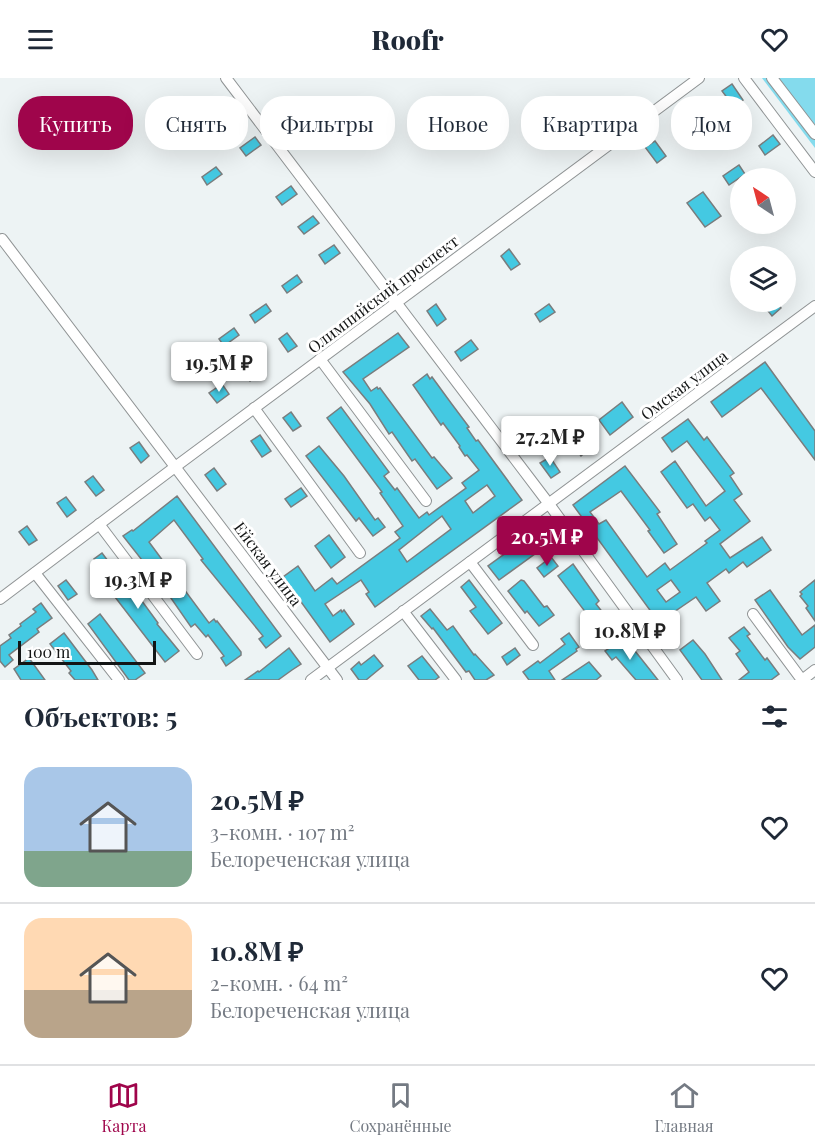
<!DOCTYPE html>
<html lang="ru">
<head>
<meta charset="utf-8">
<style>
  :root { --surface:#fff; --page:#f6f6f7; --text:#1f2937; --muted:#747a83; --line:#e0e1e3; --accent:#9f054b }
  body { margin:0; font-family:"Playfair Display",serif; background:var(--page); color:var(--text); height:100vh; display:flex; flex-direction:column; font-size:22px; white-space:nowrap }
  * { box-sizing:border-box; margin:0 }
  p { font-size:20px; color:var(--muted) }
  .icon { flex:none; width:33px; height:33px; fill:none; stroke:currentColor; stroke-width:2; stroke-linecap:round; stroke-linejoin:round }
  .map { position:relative; height:602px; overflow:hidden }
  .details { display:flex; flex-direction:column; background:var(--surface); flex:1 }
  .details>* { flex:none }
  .top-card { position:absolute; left:18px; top:18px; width:780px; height:54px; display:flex; gap:12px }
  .needle { width:39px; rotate:324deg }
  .tools { position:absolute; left:730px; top:90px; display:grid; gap:12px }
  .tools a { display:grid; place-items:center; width:66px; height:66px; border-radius:50%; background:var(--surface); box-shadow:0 6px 24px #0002; font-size:30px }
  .scale { position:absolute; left:18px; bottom:15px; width:138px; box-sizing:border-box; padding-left:6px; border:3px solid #131515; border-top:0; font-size:16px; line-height:21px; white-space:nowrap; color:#131515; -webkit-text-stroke:4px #fff; paint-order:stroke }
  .price { position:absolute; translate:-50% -51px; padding:0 14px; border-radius:6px; background:#fff; color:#222; font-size:20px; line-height:39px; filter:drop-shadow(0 2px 3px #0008) }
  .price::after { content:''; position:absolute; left:50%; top:36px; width:18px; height:14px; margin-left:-9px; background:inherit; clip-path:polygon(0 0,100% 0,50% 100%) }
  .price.current { background:var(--accent); color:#fff }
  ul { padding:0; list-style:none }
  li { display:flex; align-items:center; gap:18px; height:150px; padding:0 24px }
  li+li { border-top:2px solid var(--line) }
  li span { display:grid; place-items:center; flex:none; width:168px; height:120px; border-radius:18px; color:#555 }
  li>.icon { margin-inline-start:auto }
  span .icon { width:72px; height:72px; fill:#fffc; stroke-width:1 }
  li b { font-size:26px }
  h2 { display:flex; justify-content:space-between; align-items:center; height:72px; padding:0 24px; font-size:26px }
  .tag { padding:0 21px; border-radius:24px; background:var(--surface); box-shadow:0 6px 24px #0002; font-size:21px; line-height:54px }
  .tag.current { background:var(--accent); color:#fff }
  header { display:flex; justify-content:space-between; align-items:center; height:78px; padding:0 24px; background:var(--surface); font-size:27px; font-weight:800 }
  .tabs { display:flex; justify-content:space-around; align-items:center; height:84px; border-top:2px solid var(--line); background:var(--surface); font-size:16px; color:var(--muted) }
  .tabs a { display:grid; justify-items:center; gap:3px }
  .tabs .current { color:var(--accent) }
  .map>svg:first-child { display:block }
</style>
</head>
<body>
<header><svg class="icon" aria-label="menu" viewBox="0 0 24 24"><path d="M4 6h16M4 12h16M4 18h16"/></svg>Roofr<svg class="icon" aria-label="heart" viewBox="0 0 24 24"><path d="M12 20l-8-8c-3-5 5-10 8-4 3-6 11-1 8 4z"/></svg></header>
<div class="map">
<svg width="815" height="602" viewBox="0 0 815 602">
  <rect width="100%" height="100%" fill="#edf3f4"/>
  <path fill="#84dbed" d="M762,0H815V70Z"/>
  <g fill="#44c9e2" stroke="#797d7e" stroke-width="1.5" fill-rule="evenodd">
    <path d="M732,6L743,22L734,29L722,13Z"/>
    <path d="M232,28L237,36L222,47L217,39Z"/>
    <path d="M179,39L185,46L171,57L165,49Z"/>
    <path d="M773,57L780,66L765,77L759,68Z"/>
    <path d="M255,59L261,67L246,78L240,70Z"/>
    <path d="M655,63L666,78L657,85L645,69Z"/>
    <path d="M739,87L745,96L729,107L723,98Z"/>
    <path d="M216,89L222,96L207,107L202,99Z"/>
    <path d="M291,108L297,116L282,127L276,119Z"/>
    <path d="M703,114L721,138L705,149L687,125Z"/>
    <path d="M313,138L319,145L304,156L298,149Z"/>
    <path d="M334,167L340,175L325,186L319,177Z"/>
    <path d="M509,171L520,186L511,192L501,178Z"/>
    <path d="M297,197L302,204L287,215L282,208Z"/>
    <path d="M761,224H776L781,230L772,238Z"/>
    <path d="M266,226L271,233L255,245L250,237Z"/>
    <path d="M436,226L446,241L437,248L427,233Z"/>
    <path d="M549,226L555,234L540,244L535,236Z"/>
    <path d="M234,250L239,257L224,268L219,261Z"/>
    <path d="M287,255L297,268L288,274L279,261Z"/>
    <path d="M398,255L409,269L363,301L371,313L377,309L378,311L380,310L432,380L434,379L452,400L437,411L415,381L412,383L392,354L389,356L370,326L343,294Z"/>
    <path d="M471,262L478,271L461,283L455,274Z"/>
    <path d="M196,271L202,279L186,290L180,283Z"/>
    <path d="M248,284L258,297L250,303L240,290Z"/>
    <path d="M765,284L815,353V382L761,310L722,339L711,324Z"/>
    <path d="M427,296L430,301L432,299L451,325L469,349L467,350L476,363L478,362L522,422L375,529L366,516L369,514L361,502L325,526L333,538L341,532L342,534L344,532L354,546L330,564L283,499L298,488L315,513L332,500L337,506L400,460L395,454L403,448L380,415L382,414L327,340L341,329L389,394L384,398L395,412L397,410L419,440L427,434L429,437L466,410L462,405L479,392L467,377L465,378L459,369L460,368L443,345L441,347L413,307ZM487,407L495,418L473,435L465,423ZM442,438L451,451L407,484L399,472Z"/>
    <path d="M222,306L229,316L217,325L209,315Z"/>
    <path d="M622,324L633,339L610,357L599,342Z"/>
    <path d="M291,334L301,348L293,353L283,340Z"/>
    <path d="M530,339L536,347L520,358L515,350Z"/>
    <path d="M688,341L704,362L707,359L734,395L730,398L742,416L734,422L750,443L720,466L730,480L762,459L771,472L747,489L743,484L729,495L726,491L707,505L720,523L706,533L696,519L674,534L677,540L663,550L573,427L625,388L660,434L657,436L677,466L664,475L648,453L650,452L621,413L590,434L599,446L606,442L647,499L665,485L670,492L707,465L705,463L720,452L710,439L705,443L693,426L687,430L661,394L675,383L706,428L725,413L687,363L672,374L662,360ZM671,502L680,514L666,524L657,512Z"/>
    <path d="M260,357L271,373L262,379L251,363Z"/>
    <path d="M579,357L589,371L581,378L570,363Z"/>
    <path d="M139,364L149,378L141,385L130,370Z"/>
    <path d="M319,368L344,398L375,442L378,440L385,449L373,458L359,440L356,443L306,378Z"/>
    <path d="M550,379L560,394L551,400L540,385Z"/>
    <path d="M214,390L226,406L217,413L205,397Z"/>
    <path d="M93,398L104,412L96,418L85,404Z"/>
    <path d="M301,410L307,418L291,429L285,421Z"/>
    <path d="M177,418L281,558L266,570L259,561L263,558L201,482L203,481L174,442L149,464L209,545L214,541L216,544L217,543L241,574V577L226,588L221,580L224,578L208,557L206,559L195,546L191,549L164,510L123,458L132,452L133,453Z"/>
    <path d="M66,419L76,432L67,439L57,425Z"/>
    <path d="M27,448L37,462L29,467L19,454Z"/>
    <path d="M543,448L554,462L499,502L488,488Z"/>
    <path d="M329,457L345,479L331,490L315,468Z"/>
    <path d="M102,475L117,495L120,493L158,545L157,546L179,573L165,584L115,519L117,517L107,504L110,502L94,481Z"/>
    <path d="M551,479L558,488L544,499L537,490Z"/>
    <path d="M573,486L599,523L596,526L612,546L600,555L596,549L592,552L586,543L590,540L558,498Z"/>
    <path d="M66,502L77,516L68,522L58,508Z"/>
    <path d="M469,502L502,545L488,556L470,533L476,529L461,509Z"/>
    <path d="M521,502L524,503L544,529L547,528L554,537L539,548L527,533L525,535L508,513Z"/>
    <path d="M815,502V543L806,530L808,528L800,518L802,516L800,514Z"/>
    <path d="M770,512L802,557L815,547V569L800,581L788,569L755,522Z"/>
    <path d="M41,525L52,540L37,551L39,554L9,577L13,582L5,589L0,583V568L11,560L9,557L21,548L20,546L36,534L33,531Z"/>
    <path d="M430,531L447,552L453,548L474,577L475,576L494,597L486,602H475L469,593L466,594L433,550L432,551L421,538Z"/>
    <path d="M100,536L145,595L135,602H129L88,546Z"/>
    <path d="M744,549L750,556L747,558L765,582L767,580L779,596L771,602H739L749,594L736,576L740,573L729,560Z"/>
    <path d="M64,555L92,592L98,602H75L69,595L71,593L50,566Z"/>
    <path d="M569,555L579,569L576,571L577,573L549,593L555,602H529L523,594L538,583L540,585L565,566L561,561Z"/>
    <path d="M616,557L631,577L635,573L658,602H636L616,579L612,582L605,573L611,569L608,564Z"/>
    <path d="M693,562L705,576L722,602H702L680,572Z"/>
    <path d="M289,570L301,586L292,592L278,602H245L258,593L259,594Z"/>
    <path d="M515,570L520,577L507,587L502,579Z"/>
    <path d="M374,577L383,588L366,602H359L351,591L359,584L361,587Z"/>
    <path d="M422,578L439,599L435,602H419L408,588Z"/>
    <path d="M29,580L45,602H21L14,591Z"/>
    <path d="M589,584L601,598L596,602H562Z"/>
  </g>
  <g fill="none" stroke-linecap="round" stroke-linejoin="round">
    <defs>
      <g id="street">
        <path d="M226,0L549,426L677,602"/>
        <path d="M744,0L815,94"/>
        <path d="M772,0L815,56"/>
        <path d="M2,161L337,602"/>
        <path d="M320,281L426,423"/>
        <path d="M254,330L360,475"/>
        <path d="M99,446L197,576"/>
        <path d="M470,484L533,567"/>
        <path d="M35,495L119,602"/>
        <path d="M0,521L175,389L699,0"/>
        <path d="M403,533L456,602"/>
        <path d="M753,536L802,602L815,592"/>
        <path d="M311,602L815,228"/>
      </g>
    </defs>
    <use href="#street" stroke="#909495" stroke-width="12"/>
    <use href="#street" stroke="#fff" stroke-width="10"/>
  </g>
  <g text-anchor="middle" stroke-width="6" stroke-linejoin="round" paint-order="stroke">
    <g font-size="16" fill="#131515" stroke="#fff">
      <text transform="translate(383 216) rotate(-37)" y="6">Олимпийский проспект</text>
      <text transform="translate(684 307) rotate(-37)" y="6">Омская улица</text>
      <text transform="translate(268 486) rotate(53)" y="6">Ейская улица</text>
    </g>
  </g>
</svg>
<div class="tools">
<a><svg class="needle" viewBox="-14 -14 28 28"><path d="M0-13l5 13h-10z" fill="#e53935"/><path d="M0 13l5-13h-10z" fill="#747a83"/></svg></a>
<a><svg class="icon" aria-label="layers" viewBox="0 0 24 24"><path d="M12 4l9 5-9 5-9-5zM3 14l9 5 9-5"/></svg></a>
</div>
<div class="scale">100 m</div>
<b class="price" style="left:219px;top:315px">19.5M ₽</b>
<b class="price" style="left:550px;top:389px">27.2M ₽</b>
<b class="price current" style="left:547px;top:489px">20.5M ₽</b>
<b class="price" style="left:138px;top:532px">19.3M ₽</b>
<b class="price" style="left:630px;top:583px">10.8M ₽</b>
<div class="top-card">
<a class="tag current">Купить</a>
<a class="tag">Снять</a>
<a class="tag">Фильтры</a>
<a class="tag">Новое</a>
<a class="tag">Квартира</a>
<a class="tag">Дом</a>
</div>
</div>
<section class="details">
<h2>Объектов: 5<svg class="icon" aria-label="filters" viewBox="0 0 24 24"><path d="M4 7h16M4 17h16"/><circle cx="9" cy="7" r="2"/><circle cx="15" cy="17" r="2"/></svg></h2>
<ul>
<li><span style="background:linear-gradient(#a9c7e8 70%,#7fa58c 0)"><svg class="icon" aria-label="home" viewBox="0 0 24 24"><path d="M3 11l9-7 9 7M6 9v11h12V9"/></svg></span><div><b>20.5M ₽</b><p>3-комн. · 107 m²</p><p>Белореченская улица</p></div><svg class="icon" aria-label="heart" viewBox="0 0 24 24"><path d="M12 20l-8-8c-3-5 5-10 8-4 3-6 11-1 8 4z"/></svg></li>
<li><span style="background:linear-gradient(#ffd9b3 60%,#b9a48a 0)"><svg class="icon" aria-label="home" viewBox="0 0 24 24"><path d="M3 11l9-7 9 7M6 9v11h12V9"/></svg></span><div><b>10.8M ₽</b><p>2-комн. · 64 m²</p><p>Белореченская улица</p></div><svg class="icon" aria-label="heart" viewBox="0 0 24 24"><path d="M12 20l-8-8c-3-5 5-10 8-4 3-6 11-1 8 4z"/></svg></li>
</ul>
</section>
<nav class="tabs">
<a class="current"><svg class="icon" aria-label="map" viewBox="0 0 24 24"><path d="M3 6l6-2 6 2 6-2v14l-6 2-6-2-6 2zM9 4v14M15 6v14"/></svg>Карта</a>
<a><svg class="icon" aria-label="saved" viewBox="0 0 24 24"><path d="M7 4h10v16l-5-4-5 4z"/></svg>Сохранённые</a>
<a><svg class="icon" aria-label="home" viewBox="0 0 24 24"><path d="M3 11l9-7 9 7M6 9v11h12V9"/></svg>Главная</a>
</nav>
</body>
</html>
